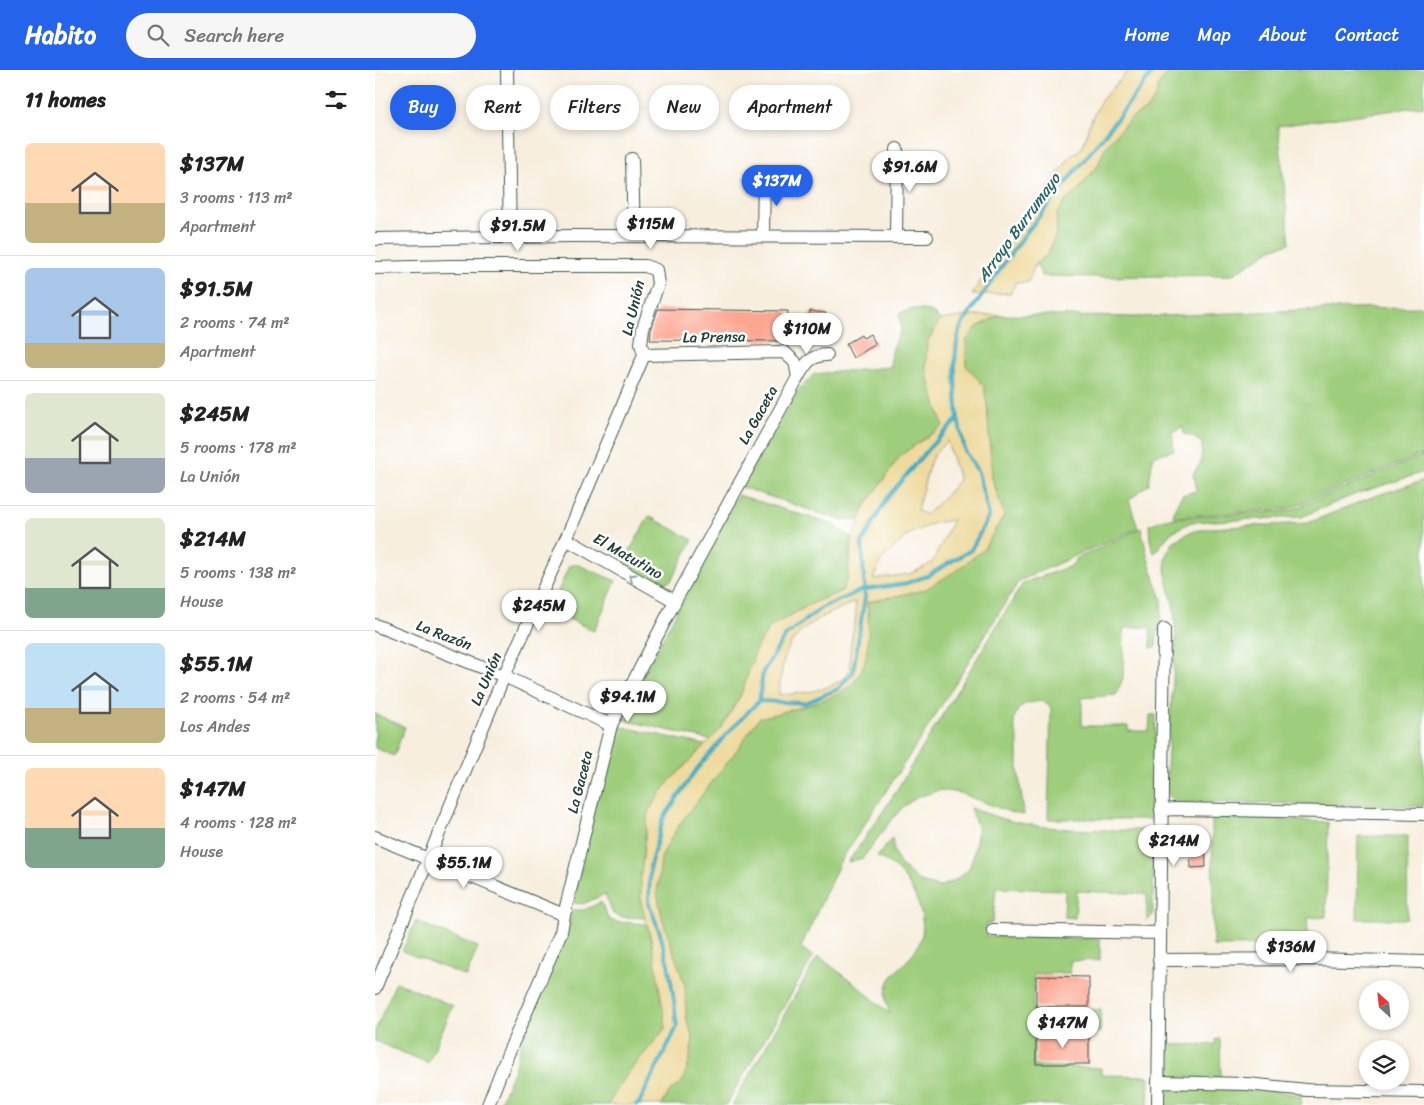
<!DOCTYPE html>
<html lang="en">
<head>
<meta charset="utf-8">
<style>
  :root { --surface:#fff; --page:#f6f6f6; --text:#222; --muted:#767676; --line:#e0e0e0; --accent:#2563eb }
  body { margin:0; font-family:Sriracha,sans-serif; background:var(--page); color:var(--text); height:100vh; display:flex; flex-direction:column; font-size:19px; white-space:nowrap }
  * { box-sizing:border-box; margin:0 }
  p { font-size:16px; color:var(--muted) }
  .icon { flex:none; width:28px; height:28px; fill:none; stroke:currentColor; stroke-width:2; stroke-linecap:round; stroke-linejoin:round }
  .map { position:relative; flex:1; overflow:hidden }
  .sheet { display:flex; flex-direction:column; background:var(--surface); width:375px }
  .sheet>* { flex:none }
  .banner { position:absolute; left:15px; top:15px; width:475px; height:45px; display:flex; gap:10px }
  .needle { width:32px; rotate:333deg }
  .tools { position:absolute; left:984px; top:910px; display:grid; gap:10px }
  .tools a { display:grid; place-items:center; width:50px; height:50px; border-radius:50%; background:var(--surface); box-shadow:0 2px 8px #0003; font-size:25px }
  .price { position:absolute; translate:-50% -42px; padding:0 11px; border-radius:18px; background:#fff; color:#222; font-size:16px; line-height:32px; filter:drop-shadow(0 1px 2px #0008) }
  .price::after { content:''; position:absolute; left:50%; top:30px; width:15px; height:11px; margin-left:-8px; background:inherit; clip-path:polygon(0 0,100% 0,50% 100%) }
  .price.active { background:var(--accent); color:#fff }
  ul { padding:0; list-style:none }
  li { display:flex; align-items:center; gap:15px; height:125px; padding:0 25px }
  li+li { border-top:1px solid var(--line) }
  li span { display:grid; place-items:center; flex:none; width:140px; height:100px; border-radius:8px; color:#555 }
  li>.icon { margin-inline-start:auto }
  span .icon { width:60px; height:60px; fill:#fffc; stroke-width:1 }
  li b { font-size:21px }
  h2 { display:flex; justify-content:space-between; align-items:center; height:60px; padding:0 25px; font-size:21px }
  .pill { padding:0 18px; border-radius:22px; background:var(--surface); box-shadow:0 2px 8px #0003; font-size:18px; line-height:45px }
  .pill.active { background:var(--accent); color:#fff }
  header { display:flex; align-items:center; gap:30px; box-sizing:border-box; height:70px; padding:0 25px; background:var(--accent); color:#fff }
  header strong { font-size:24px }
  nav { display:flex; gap:28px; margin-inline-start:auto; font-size:18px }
  .search { width:350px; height:45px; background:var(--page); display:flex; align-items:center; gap:12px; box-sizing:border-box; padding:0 18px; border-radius:28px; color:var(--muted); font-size:19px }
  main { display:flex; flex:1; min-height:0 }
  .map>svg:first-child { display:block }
</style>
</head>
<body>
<header>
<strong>Habito</strong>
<div class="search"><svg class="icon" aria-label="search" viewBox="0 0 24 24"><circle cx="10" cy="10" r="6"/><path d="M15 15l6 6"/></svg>Search here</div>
<nav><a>Home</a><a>Map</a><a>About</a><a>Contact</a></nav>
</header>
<main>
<section class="sheet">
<h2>11 homes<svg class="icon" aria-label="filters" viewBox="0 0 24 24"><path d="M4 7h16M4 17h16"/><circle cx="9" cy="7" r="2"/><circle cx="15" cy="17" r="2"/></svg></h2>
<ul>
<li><span style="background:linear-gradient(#ffd9b3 60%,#c2b280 0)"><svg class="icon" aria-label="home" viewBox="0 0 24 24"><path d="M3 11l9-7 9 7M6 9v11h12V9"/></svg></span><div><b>$137M</b><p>3 rooms · 113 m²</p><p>Apartment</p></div></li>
<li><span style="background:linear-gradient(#a9c7e8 75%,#c2b280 0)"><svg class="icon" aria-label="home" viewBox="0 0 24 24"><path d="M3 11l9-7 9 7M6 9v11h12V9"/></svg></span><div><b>$91.5M</b><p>2 rooms · 74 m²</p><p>Apartment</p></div></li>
<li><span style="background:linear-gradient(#dfe7d0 65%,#9aa5b1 0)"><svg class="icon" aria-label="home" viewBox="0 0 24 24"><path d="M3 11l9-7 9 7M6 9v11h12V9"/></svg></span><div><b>$245M</b><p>5 rooms · 178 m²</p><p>La Unión</p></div></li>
<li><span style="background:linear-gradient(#dfe7d0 70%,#7fa58c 0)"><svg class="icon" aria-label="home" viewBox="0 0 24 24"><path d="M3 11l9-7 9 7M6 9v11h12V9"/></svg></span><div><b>$214M</b><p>5 rooms · 138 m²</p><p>House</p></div></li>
<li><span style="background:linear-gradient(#bfe0f5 65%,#c2b280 0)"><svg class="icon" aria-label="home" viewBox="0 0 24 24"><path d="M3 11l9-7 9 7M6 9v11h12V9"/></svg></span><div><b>$55.1M</b><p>2 rooms · 54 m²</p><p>Los Andes</p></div></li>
<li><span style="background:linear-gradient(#ffd9b3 60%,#7fa58c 0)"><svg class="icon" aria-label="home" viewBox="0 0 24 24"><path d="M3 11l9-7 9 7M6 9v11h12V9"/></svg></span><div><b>$147M</b><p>4 rooms · 128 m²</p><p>House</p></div></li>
</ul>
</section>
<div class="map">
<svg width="1049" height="1035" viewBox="0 0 1049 1035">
  <rect width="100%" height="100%" fill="#fff"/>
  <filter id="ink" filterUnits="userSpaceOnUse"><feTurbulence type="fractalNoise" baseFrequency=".02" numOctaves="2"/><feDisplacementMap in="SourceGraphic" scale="10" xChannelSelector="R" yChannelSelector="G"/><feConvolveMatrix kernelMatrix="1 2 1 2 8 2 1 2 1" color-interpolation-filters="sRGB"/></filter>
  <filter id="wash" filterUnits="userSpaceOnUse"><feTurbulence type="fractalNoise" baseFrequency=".0096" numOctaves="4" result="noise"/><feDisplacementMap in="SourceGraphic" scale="20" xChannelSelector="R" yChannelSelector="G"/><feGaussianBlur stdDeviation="1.12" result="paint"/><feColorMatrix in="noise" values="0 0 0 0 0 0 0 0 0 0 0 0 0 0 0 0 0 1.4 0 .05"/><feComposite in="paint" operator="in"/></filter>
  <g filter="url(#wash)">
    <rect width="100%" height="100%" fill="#f7eede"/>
    <g fill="#9ecd7b" stroke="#5e8558">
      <path d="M800,0H1049V36L903,56L915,173L897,179L857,205L726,207L667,206L661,193L672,185L681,164L682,144L689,132L703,120L723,95L729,79L742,63L755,49L772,39L781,27L782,17L791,5Z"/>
      <path d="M1049,237V383L913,439L798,447L801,435L807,425L821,421V414L818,404L826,392L827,373L818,367L809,364L808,357L797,362L799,380L778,386L774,414L754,430L763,458L644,511L553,657L466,790L426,877L438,887L351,1035H286L296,1020L307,1012L318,969L311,947L310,916L288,851L282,823L286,788L296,768L306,752L364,677L384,648C413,641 444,634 471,619L494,545L492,532L549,520L608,480L629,446L617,408L612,336L609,316L591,297V271L602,257L624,245L761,247L977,238Z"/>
      <path d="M539,239L556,241L565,250L552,273L551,300L568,356L526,385L491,435L485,449L465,450L366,417L425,318L439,304L515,297L517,281L526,259L524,243Z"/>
      <path d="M1049,385V402L981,424L926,447L816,452L797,462L788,472L782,481L779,483L775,470L774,455L790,449L914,441Z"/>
      <path d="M1049,410V736L800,732L794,727L791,712L801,566L799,539L790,500L791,485L798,472L815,462L834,458L933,453L997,427Z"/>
      <path d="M363,425L459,455L477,468L473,507L467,521L436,534L395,557L374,601L366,625L346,659L335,670L245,649Z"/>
      <path d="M274,446L318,470L296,511L287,514L248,493Z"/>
      <path d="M766,458L774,492L787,530L785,560H782L781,577L776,578L775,557L749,558L748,608L741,625L707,628V656H753V661H774L775,645H781L777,749H673L676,639L674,634L667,631L652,633L644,638L639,648L640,660L643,668V699L649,745L637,743L585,723L564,720L543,727L529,736L517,749L488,788L473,792L513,734L648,513L696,496L701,489Z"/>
      <path d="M201,494L241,511L219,561L175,540L194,496Z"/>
      <path d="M0,644L30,657L19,686L0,678Z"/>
      <path d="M243,656L330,675L293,713L271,758L266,805V832L271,848L247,847L238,844L230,824L208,834L199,833C211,774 222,713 243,656Z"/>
      <path d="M595,738C606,741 617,746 628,749C677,762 728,760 778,760V845L772,851V824L702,821L700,848L689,847L690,820L621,818L618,850L616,854H611V866L725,869V890L695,891V903L659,904L658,940H726L725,962L659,961V996L726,998V1005L774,1006L773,1035H357L443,886L484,917L515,944C511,932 509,927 513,914C515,906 526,897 532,891C538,884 546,873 547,864C550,848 542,827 533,813C526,802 515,791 502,787L517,768L519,782L525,794L545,812L564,817L579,811L594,799L599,783L603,759Z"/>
      <path d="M837,747L953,752L951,847L933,848L931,875L838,876Z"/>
      <path d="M983,766H1033L1032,849H982Z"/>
      <path d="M226,832L234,850L242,852L272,854L283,901L291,957C282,969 272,980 263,991C251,1005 242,1020 233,1035H124L138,1002L146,975L196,848L197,840H209Z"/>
      <path d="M41,851L103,877L91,906L27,881Z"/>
      <path d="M21,912L78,936L53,993L0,971V961Z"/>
      <path d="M841,969H845L846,1007L793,1008V975L841,974Z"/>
      <path d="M861,1016L926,1025V1035H789V1024L791,1018Z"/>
    </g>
    <g fill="#eeda9e" stroke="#868c69" fill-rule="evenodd">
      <path d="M754,0H800L791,5L782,17L781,27L772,39L755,49L742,63L729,79L723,95L703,120L689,132L682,144L681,164L672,185L661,193L653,212L640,213L636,223L597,225L624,182L642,165L666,132L674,116L696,86L707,78L712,64L713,57L725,32Z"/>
      <path d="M624,245L602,257L591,271V296L609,316L612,336L617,408L629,445L608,480L582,500L549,520L492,532C494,551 495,583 486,601C475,623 454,628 432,635C416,640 400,644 384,648L364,677L306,752L296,768L286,788L282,823L288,851L310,916L311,947L318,969L314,992L307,1012L296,1020L286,1035H233C242,1020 251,1005 263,991C272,980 282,970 291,957L277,872L266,832V805L273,742L293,713L346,659L366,625L382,577L395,557L436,534L467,521L473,507L477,468L491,435L526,385L568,356L551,300L552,273L565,250L593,246ZM572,371L584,410L569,427L551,445L542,440L555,392L560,383ZM578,450L557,493L535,504L498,509L507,489L534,464L559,453ZM480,532C483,545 478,560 476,573C474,582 476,592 473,600C467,621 421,624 404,625C405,608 407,587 417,572C430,553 460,540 480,532Z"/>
    </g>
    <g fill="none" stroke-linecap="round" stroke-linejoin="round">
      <g stroke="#3fabbe" stroke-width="4">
        <path d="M384,631L388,602L410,566L446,538L487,520L529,514L552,506L596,480L614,446L603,402L590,381L583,349"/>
        <path d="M261,1035L264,1033L302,957L298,923L293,894L285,863L274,834L275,796L288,749L321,700L356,659L384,631L430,633L463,619L478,602L490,527L487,473L512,428L555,377L583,349C581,320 577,291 584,262C586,253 604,230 610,221C661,143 725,75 779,0"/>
      </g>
    </g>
    <g id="blocks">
      <g fill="#fba691">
        <path d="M283,239L413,241L412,271L275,270L276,260Z"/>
        <path d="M435,241L451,243L449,261L433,260Z"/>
        <path d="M495,264L501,274L478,288L471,274L486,265L488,268Z"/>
        <path d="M815,764H830L831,797L816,798Z"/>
        <path d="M661,906L714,907V937H661Z"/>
        <rect x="661" y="964" width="53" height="30"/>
      </g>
    </g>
  </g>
  <g filter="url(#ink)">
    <use href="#blocks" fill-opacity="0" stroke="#3f584e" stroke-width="1"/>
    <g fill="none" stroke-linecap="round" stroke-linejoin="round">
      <defs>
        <g id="street">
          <path d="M132,0L135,167"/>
          <path d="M257,89L259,166"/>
          <path d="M388,166L389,107"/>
          <path d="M521,167L522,79"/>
          <path d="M0,169L195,166L552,167"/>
          <path d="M0,198L76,196H270L281,200L283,214L268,258L266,274L269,285L191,469L129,606L0,918"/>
          <path d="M269,285L409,282L420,292L423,307"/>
          <path d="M191,469L300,531"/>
          <path d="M0,555L129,606L236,655"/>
          <path d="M786,740L801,739L1049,744"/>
          <path d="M0,767L189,845"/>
          <path d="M618,860L785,863"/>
          <path d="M784,890L937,889L1049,892"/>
          <path d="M783,1012L872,1014L932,1020L1049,1022"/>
          <path d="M113,1035L133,984L186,862L189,845L236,655L300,531L423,307C431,293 436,285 452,285"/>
          <path d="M783,1035L789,559"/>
        </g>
      </defs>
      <use href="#street" stroke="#3f584e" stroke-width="14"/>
      <use href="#street" stroke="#fff" stroke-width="12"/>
    </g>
    <defs><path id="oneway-chevron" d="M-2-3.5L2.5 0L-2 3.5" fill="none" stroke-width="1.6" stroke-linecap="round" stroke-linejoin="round" transform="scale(1.25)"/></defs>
    <use stroke="#8f9e9a" href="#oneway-chevron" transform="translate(257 507) rotate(-150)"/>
  </g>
  <g text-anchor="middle" stroke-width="5" stroke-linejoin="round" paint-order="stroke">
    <g font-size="15" fill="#1f3d34" stroke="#fff">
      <text transform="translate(258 238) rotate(-77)" y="5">La Unión</text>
      <text transform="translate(339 267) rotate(-1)" y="5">La Prensa</text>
      <text transform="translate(383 345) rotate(-61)" y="5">La Gaceta</text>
      <text transform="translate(253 486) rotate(30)" y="5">El Matutino</text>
      <text transform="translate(69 565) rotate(21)" y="5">La Razón</text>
      <text transform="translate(111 609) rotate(-67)" y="5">La Unión</text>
      <text transform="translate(205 712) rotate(-76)" y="5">La Gaceta</text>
    </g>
    <g font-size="16" font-style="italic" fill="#2a6464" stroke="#fff">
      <text transform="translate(643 157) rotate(-54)" y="6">Arroyo Burrumayo</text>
    </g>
  </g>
</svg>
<div class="tools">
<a><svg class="needle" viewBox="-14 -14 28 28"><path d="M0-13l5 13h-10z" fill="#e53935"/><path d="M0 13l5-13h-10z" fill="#767676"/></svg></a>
<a><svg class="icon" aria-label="layers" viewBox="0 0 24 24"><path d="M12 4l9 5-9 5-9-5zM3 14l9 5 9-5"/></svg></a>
</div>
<b class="price" style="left:535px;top:123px">$91.6M</b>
<b class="price active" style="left:402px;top:137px">$137M</b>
<b class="price" style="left:276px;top:180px">$115M</b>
<b class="price" style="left:143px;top:182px">$91.5M</b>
<b class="price" style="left:432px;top:285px">$110M</b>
<b class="price" style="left:164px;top:562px">$245M</b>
<b class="price" style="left:253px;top:653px">$94.1M</b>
<b class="price" style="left:799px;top:797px">$214M</b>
<b class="price" style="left:89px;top:819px">$55.1M</b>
<b class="price" style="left:916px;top:903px">$136M</b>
<b class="price" style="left:688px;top:979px">$147M</b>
<div class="banner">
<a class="pill active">Buy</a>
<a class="pill">Rent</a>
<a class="pill">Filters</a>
<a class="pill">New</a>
<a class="pill">Apartment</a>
</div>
</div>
</main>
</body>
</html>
